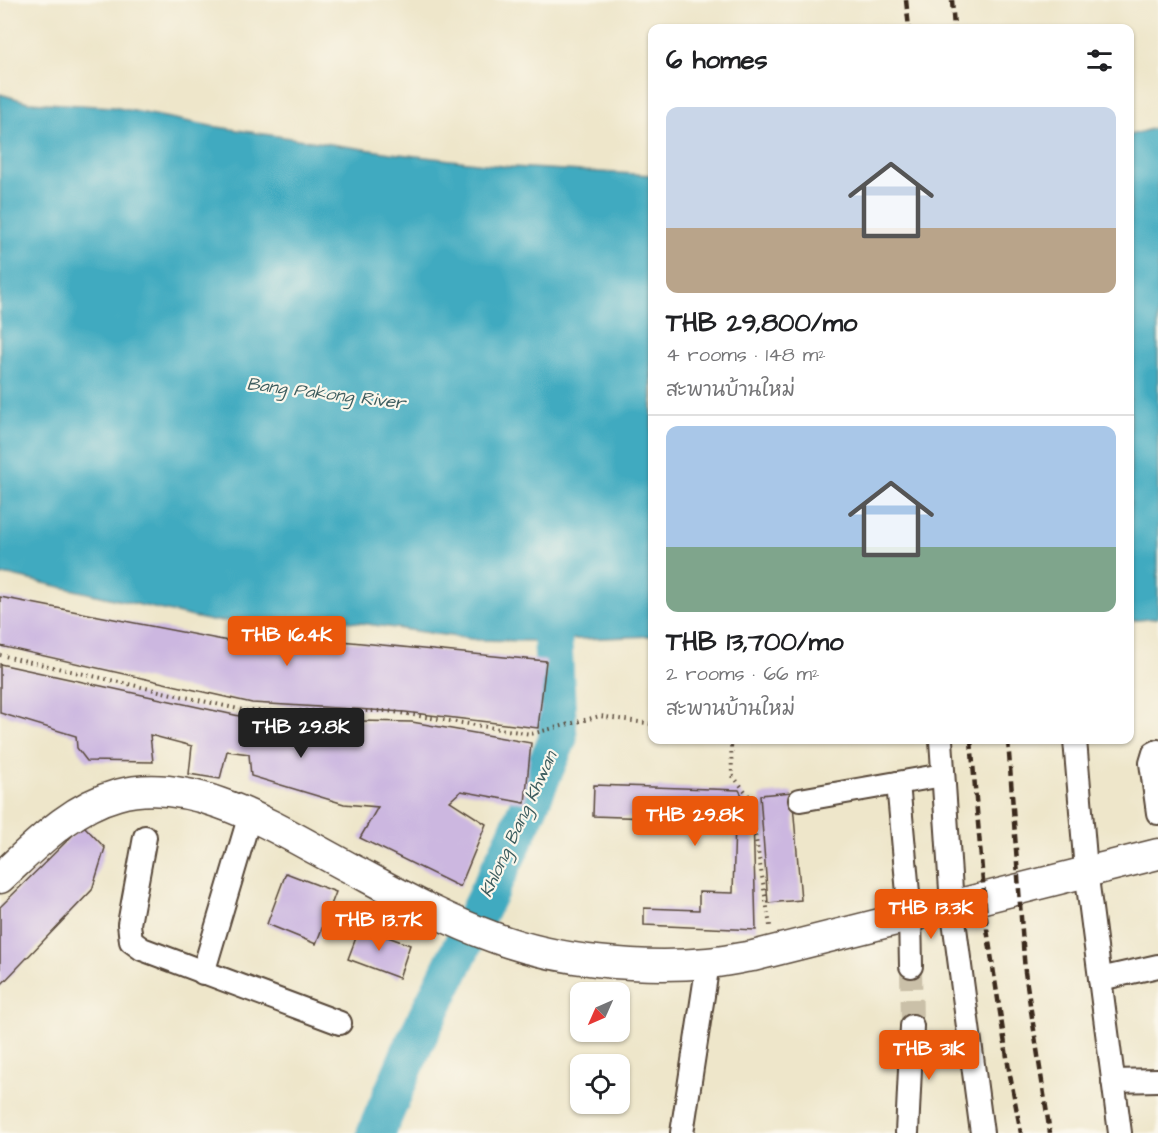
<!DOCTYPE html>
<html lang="en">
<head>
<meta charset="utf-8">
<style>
  :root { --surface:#fff; --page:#f2f2f2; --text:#202124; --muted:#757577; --line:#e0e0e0; --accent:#ea580c }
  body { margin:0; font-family:"Architects Daughter","Playpen Sans Thai",sans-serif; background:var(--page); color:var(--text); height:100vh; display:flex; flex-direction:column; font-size:22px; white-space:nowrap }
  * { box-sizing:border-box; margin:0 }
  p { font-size:20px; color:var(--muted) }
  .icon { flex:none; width:33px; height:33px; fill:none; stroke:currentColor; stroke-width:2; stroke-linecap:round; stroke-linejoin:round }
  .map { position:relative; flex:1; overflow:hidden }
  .details { position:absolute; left:648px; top:24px; width:486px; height:720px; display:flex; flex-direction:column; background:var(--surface); border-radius:12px; box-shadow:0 2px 4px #0004 }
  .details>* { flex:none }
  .needle { width:39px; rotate:225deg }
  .fabs { position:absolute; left:570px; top:982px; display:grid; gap:12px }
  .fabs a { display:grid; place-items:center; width:60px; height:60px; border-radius:12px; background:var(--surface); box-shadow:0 2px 4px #0004; font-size:30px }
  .price { position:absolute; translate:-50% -51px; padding:0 14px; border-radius:6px; background:var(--accent); color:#fff; font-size:20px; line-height:39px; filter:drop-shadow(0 2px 3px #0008) }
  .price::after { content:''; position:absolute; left:50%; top:36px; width:18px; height:14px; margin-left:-9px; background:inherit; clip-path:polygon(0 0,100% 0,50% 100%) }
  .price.on { background:#222; color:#fff }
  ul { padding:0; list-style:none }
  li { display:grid; align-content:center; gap:12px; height:318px; padding:0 18px }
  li+li { border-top:2px solid var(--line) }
  li span { display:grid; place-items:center; height:186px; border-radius:12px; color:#555 }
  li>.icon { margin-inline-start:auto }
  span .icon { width:108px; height:108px; fill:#fffc; stroke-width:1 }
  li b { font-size:26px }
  h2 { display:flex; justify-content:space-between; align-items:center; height:72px; padding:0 18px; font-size:26px }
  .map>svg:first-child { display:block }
</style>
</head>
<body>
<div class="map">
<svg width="1158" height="1133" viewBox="0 0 1158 1133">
  <rect width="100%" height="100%" fill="#fbf7ec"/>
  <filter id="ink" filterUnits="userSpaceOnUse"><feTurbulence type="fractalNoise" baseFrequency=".0167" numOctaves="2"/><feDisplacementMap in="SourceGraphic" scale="12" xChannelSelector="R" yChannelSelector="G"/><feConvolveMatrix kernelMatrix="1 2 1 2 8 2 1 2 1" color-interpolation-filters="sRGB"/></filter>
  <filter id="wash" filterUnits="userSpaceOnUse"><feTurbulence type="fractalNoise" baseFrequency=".008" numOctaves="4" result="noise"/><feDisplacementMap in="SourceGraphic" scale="24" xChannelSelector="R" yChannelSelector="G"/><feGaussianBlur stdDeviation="1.35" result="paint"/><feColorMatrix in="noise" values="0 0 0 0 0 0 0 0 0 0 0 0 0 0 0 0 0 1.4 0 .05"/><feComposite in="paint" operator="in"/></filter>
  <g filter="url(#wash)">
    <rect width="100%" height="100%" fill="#eee6ca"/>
    <g fill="#40aac0" stroke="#3e6a6f" stroke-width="1.5">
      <path d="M0,94L28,102L113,107L211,126L391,153L511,167L652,175V636L534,641L478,640L339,620L211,621L8,575L0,576Z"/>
      <path d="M1158,127V618L1130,621V135Z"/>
    </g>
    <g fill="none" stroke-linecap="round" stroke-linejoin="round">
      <path stroke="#40aac0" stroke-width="39" d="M376,1133L413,1046L515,838L558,738L550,588"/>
    </g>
    <g id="blocks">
      <g fill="#ccb7e0">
        <path d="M0,597L228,641L240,631L546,661L538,728L405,712L252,703L0,646Z"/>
        <path d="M0,664L253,719L412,722L531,743L525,803L461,791L450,801L486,824L460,887L360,838L378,807L344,804L251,776L249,754L227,751L220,779L189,774L192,746L150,735L153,762L87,761L77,748L76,736L0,713Z"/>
        <path d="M594,785L739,790L753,815L756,930L644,925V908L699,910V892L733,893L735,821L593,816Z"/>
        <path d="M792,792L801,900L768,903L760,795Z"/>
        <path d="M83,825L105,848L92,890L0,986V907Z"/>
        <path d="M286,873L336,892L316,944L267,924Z"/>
        <path d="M360,927L410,945L399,978L348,959Z"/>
      </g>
    </g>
  </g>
  <g filter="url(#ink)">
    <use href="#blocks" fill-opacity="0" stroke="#564638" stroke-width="1.5"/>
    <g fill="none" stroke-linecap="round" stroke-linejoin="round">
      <path stroke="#cac0a8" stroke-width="22" stroke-dasharray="22 11" stroke-linecap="butt" d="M911,966L912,1026"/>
      <defs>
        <g id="minor">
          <path d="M941,740L952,905L982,1133"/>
          <path d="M1075,740L1086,870L1120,1133"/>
          <path d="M1158,751L1154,753L1151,763L1158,813"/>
          <path d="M898,783L910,915L911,966"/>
          <path d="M800,800L943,775"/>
          <path d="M145,837L129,924L131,941L142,949L340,1023"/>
          <path d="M203,973L250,815"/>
          <path d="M1100,979L1158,966"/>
          <path d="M1113,1081L1158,1080"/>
          <path d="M682,1133L708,963"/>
          <path d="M907,1133L912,1026"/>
        </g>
        <path id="major" d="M0,878C35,846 70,808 117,795C196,773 283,833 350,868C397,893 443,919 493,937C556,961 640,969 708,963C723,962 738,958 753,956L1158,854"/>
      </defs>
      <use href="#minor" stroke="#564638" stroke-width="26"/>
      <use href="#major" stroke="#564638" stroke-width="33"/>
      <g stroke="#564638" stroke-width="4" stroke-dasharray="1.5 4.5" stroke-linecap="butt">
        <path d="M0,655L247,711H388L531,734L600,716L652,724"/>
        <path d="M731,740L732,775L749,796L770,926"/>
      </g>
      <use href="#minor" stroke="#fff" stroke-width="22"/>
      <use href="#major" stroke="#fff" stroke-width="30"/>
      <g stroke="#3b2a1e" stroke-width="4.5" stroke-dasharray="9 4.5" stroke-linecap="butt">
        <path d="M906,0L909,28"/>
        <path d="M952,0L954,28"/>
        <path d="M971,740L987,929L1009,1070L1021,1133"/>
        <path d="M1008,740L1025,972L1050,1133"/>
      </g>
    </g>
  </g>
  <g text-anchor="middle" stroke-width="4.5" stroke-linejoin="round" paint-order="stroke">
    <g font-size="18" font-style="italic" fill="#3d5d5f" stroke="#fbf7ec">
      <text transform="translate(326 393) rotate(7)" y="6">Bang Pakong River</text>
      <text transform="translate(518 824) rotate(-65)" y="6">Khlong Bang Khwan</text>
    </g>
  </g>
</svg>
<div class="fabs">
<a><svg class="needle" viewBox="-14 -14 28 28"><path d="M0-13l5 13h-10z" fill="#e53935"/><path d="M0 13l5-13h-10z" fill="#757577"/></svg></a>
<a><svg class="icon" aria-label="locate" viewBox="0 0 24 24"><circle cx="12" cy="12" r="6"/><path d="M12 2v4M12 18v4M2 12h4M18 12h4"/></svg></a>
</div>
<b class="price" style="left:287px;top:667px">THB 16.4K</b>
<b class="price on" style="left:301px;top:759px">THB 29.8K</b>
<b class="price" style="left:695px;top:847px">THB 29.8K</b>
<b class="price" style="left:931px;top:940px">THB 13.3K</b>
<b class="price" style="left:379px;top:952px">THB 13.7K</b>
<b class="price" style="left:929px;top:1081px">THB 31K</b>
<section class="details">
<h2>6 homes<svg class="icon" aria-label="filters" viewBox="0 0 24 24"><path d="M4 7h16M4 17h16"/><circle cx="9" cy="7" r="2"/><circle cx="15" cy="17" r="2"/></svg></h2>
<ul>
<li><span style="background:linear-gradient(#c9d6e8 65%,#b9a48a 0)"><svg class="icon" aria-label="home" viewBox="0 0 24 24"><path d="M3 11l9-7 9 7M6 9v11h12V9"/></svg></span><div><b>THB 29,800/mo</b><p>4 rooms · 148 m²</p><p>สะพานบ้านใหม่</p></div></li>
<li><span style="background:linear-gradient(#a9c7e8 65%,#7fa58c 0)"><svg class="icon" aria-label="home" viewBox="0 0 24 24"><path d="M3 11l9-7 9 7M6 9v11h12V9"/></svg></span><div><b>THB 13,700/mo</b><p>2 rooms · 66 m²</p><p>สะพานบ้านใหม่</p></div></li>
</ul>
</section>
</div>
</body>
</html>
